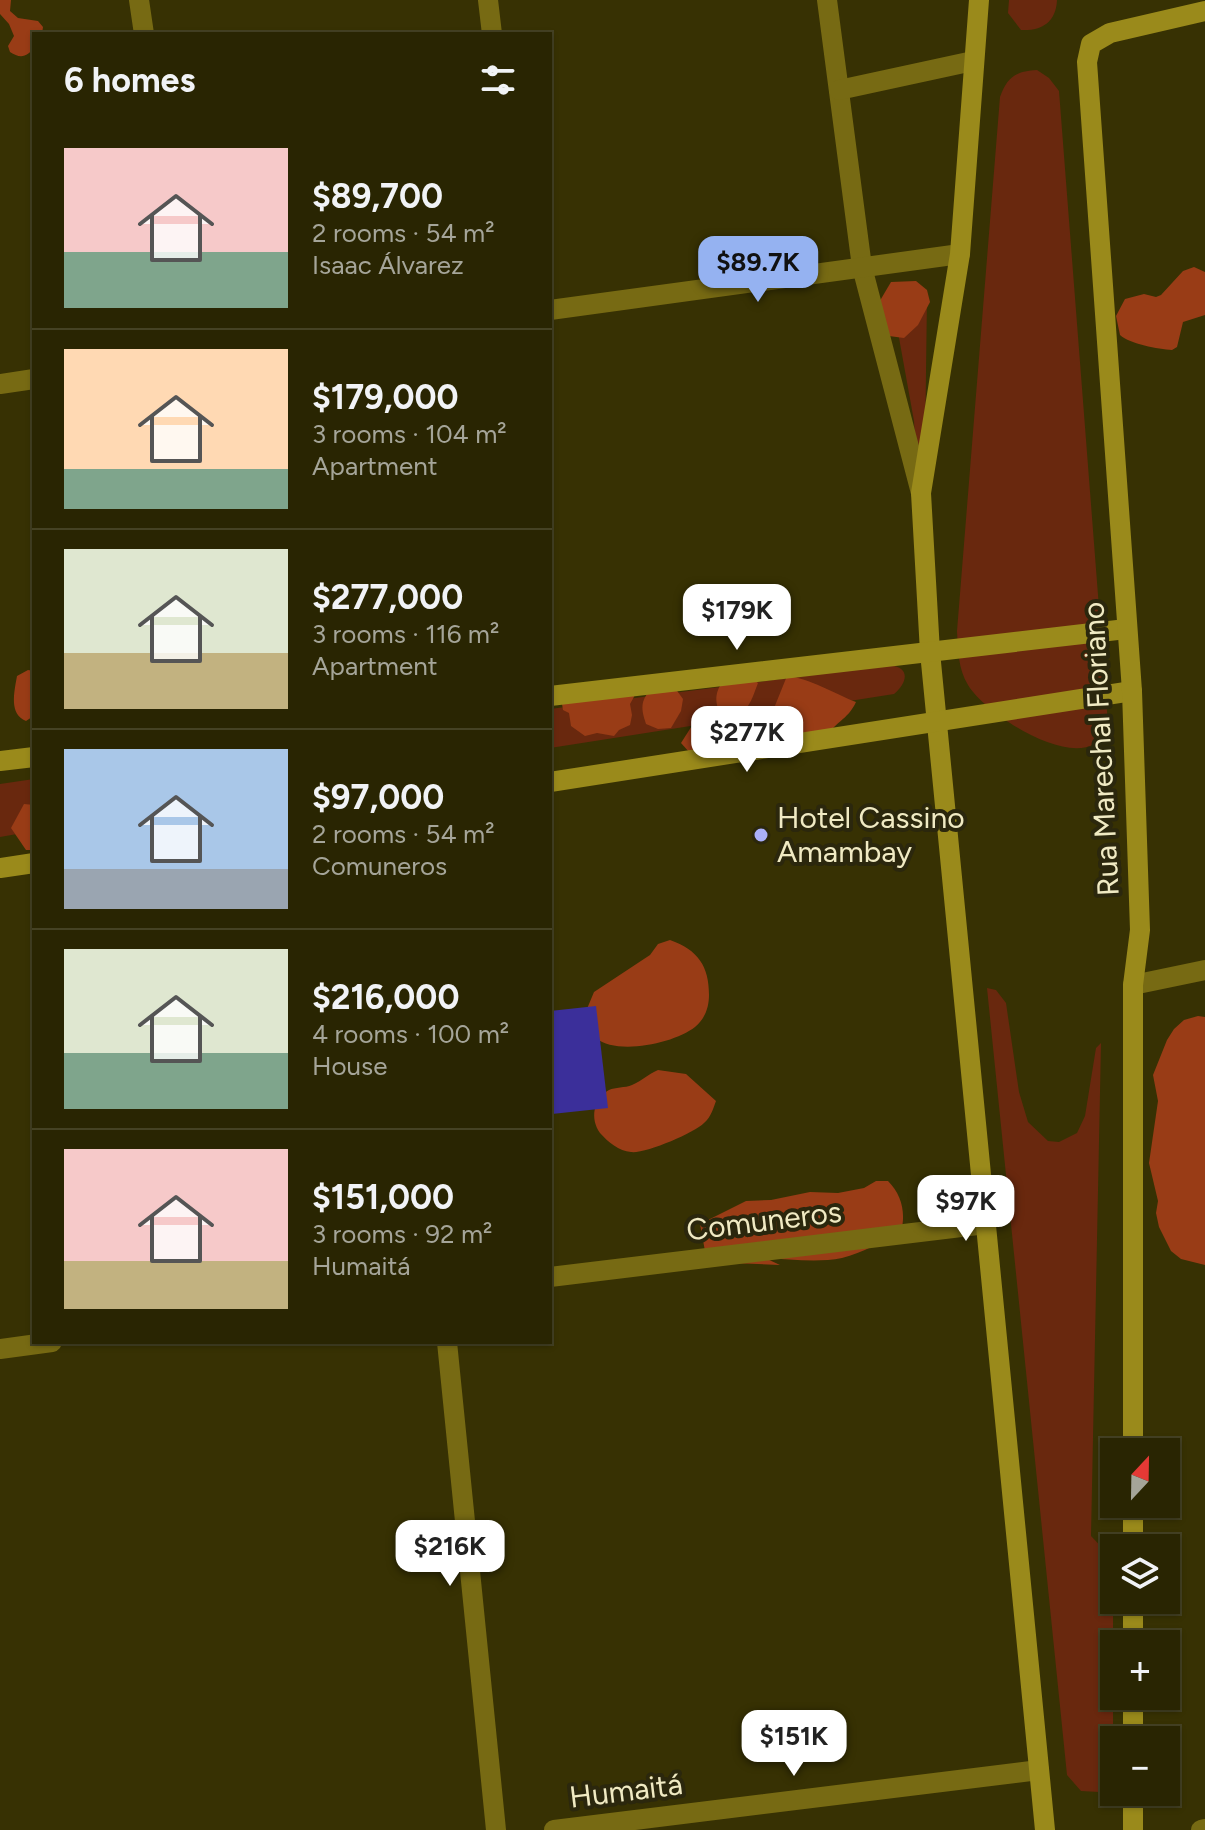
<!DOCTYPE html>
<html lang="en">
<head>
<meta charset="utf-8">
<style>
  :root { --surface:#292502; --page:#312d0c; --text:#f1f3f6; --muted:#a5a599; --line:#454224; --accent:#95b2f1 }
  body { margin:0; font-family:Figtree,sans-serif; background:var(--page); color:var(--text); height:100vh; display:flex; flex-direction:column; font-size:30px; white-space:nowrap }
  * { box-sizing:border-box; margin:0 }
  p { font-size:26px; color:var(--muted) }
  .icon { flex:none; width:44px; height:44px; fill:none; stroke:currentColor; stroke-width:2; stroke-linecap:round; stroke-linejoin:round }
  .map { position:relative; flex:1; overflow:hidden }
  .drawer { position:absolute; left:32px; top:32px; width:520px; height:1312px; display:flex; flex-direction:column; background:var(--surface); border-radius:0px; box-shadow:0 2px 6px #0004,0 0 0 2px var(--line) }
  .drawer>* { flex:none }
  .needle { width:52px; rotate:22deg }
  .tools { position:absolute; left:1100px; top:1438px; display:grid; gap:16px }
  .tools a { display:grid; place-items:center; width:80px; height:80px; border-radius:0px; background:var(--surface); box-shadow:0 2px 6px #0004,0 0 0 2px var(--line); font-size:40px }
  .price { position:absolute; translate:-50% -68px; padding:0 18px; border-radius:16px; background:#fff; color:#222; font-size:26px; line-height:52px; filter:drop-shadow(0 2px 4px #0008) }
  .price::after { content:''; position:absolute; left:50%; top:48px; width:24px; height:18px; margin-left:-12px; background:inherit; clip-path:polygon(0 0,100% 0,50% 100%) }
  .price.on { background:var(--accent); color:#111 }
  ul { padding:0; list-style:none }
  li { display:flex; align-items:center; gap:24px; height:200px; padding:0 32px }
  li+li { border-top:2px solid var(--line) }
  li span { display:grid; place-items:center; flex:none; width:224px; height:160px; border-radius:0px; color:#555 }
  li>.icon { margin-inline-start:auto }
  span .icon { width:96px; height:96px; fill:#fffc; stroke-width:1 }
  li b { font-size:34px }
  h2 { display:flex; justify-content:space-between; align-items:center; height:96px; padding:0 32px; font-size:34px }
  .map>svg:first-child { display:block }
</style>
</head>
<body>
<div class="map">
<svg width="1205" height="1830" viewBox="0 0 1205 1830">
  <rect width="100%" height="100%" fill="#373103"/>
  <g fill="#69280e">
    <path d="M1009,0H1057C1056,23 1041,31 1021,30L1008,13Z"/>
    <path d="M1037,70L1049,78L1059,91L1108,724C1104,731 1102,739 1094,744C1062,763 985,713 968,685C958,669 958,649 957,631L1000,97C1007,77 1016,71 1037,70Z"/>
    <path d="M927,297L924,524L920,525L914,421L892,299Z"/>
    <path d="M890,665C911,668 907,683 894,694L550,748V709Z"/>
    <path d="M34,779V831L0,837V784Z"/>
    <path d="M987,988L996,990L1006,1003L1019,1092L1028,1122L1048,1141L1059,1142L1077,1133L1085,1116L1096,1048L1101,1043L1091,1536L1113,1559V1769L1107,1788L1099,1792L1081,1791L1067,1775Z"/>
  </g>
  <g fill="#993c16">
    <path d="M0,0H11L10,11L18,18L38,21L43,27L42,34H34V47C28,57 20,59 10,52L8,46L14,36L9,24L0,14Z"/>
    <path d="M1194,267L1205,272V315L1183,322L1177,347L1172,350C1158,349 1130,344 1120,335L1116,316L1125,299L1144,294L1156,297L1161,295L1183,271Z"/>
    <path d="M916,281L927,290L930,302L918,325L904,338L889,336L878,304L891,282Z"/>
    <path d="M28,670L34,671L32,717L26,721C9,714 14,693 17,676Z"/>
    <path d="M748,675L758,683C750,704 747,718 721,717C715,702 714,694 723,681Z"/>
    <path d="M787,676C809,678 835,694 856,702C848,720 833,723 825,739C801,744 783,744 768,723Z"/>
    <path d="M675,688L683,699L681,711L671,728L658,729L646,724C641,709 640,701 651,689Z"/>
    <path d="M635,695L630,704L632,715L630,725L619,730L614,736L597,733L585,736L571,726L569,713L563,710L562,704Z"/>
    <path d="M695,721H708L720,726V752L690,753L681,743Z"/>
    <path d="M24,804L34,805V850H26L11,828Z"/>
    <path d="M670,940C698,950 709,966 709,995C709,1007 705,1019 695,1027C675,1043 617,1056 596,1038C591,1033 588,1022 584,1016L594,992L650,955L658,944Z"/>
    <path d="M1198,1016L1205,1017V1265L1181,1259L1171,1251L1159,1227L1156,1213L1158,1201L1149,1163L1158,1101L1153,1075L1167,1040L1174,1029L1184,1020Z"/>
    <path d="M658,1070L686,1074L716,1101C713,1109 711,1117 704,1123C694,1133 645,1154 631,1152C619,1151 608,1142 600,1133C590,1119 593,1099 609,1090C615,1087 625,1088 632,1085C642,1081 648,1074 658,1070Z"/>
    <path d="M876,1181H888C902,1195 906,1213 901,1232C882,1241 863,1253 842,1258C817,1263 790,1259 765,1258L780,1265L707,1262L700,1224L746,1201L771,1200L810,1192L838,1193L864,1188Z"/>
  </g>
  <path fill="#3b2f9a" d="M596,1006L608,1108L552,1114L550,1011Z"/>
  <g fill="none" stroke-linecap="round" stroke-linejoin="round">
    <g stroke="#776a13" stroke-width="20">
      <path d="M139,0L144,34"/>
      <path d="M488,0L492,34"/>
      <path d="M827,0L862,267L921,493"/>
      <path d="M839,90L973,61"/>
      <path d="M550,310L960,254"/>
      <path d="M0,384L34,379"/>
      <path d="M1133,985L1205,970"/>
      <path d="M550,1277L986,1224"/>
      <path d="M447,1342L496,1830"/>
      <path d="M0,1349L52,1342"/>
      <path d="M554,1830L1039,1770"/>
      <path d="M1201,1830L1205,1829"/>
    </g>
    <g stroke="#9a8a1b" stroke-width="20">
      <path d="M979,0L960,254L921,493L930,652L1045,1830"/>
      <path d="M550,696L1126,629"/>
      <path d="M0,761L34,757"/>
      <path d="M550,782L1132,691"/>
      <path d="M0,868L34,863"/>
      <path d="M1133,1452V985L1140,930L1132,691L1087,62L1091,44L1110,33L1205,11"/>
      <path d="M1133,1504V1548"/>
      <path d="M1133,1600V1644"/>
      <path d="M1133,1696V1740"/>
      <path d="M1133,1792V1830"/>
    </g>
  </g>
  <circle fill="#aab0fb" stroke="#2b270d" stroke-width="3" cx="761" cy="835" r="8"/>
  <g text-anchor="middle" stroke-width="8" stroke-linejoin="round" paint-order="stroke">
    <g font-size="30" fill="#f0eac3" stroke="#2b270d">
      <text transform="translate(1101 749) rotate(-93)" y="10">Rua Marechal Floriano</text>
      <text transform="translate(764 1221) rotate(-7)" y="10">Comuneros</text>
      <text transform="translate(626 1791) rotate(-7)" y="10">Humaitá</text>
    </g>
    <g font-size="30" fill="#f0eac3" stroke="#2b270d" text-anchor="start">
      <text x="777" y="828">Hotel Cassino<tspan x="777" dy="34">Amambay</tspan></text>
    </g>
  </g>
</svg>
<div class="tools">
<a><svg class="needle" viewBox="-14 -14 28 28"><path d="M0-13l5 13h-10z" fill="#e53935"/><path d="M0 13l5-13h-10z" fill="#a5a599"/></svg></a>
<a><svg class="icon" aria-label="layers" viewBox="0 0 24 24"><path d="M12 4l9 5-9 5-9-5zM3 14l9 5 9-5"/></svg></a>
<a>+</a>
<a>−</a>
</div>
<b class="price on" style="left:758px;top:304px">$89.7K</b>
<b class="price" style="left:737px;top:652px">$179K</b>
<b class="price" style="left:747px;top:774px">$277K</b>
<b class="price" style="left:966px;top:1243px">$97K</b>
<b class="price" style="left:450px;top:1588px">$216K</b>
<b class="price" style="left:794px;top:1778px">$151K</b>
<section class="drawer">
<h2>6 homes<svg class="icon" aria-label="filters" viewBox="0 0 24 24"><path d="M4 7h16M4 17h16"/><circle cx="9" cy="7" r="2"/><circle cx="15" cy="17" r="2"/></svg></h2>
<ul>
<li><span style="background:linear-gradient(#f6c9c9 65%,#7fa58c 0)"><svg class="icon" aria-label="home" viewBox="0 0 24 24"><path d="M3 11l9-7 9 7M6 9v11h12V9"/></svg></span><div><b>$89,700</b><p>2 rooms · 54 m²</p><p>Isaac Álvarez</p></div></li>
<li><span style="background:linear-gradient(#ffd9b3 75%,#7fa58c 0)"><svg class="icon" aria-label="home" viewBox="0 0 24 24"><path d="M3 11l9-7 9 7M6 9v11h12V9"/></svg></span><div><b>$179,000</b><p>3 rooms · 104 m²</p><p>Apartment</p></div></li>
<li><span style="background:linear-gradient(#dfe7d0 65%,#c2b280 0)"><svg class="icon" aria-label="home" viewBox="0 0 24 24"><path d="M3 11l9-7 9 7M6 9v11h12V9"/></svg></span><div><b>$277,000</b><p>3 rooms · 116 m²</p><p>Apartment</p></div></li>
<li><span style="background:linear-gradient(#a9c7e8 75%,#9aa5b1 0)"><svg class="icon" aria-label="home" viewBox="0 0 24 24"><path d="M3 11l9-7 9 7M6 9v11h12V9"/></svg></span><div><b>$97,000</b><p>2 rooms · 54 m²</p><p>Comuneros</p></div></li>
<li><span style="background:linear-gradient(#dfe7d0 65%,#7fa58c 0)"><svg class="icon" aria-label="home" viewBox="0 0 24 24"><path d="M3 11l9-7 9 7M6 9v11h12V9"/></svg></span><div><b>$216,000</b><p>4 rooms · 100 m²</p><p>House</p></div></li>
<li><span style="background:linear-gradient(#f6c9c9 70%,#c2b280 0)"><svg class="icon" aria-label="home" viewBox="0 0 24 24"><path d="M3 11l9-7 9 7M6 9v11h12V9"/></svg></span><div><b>$151,000</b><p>3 rooms · 92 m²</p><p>Humaitá</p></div></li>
</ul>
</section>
</div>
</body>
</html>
